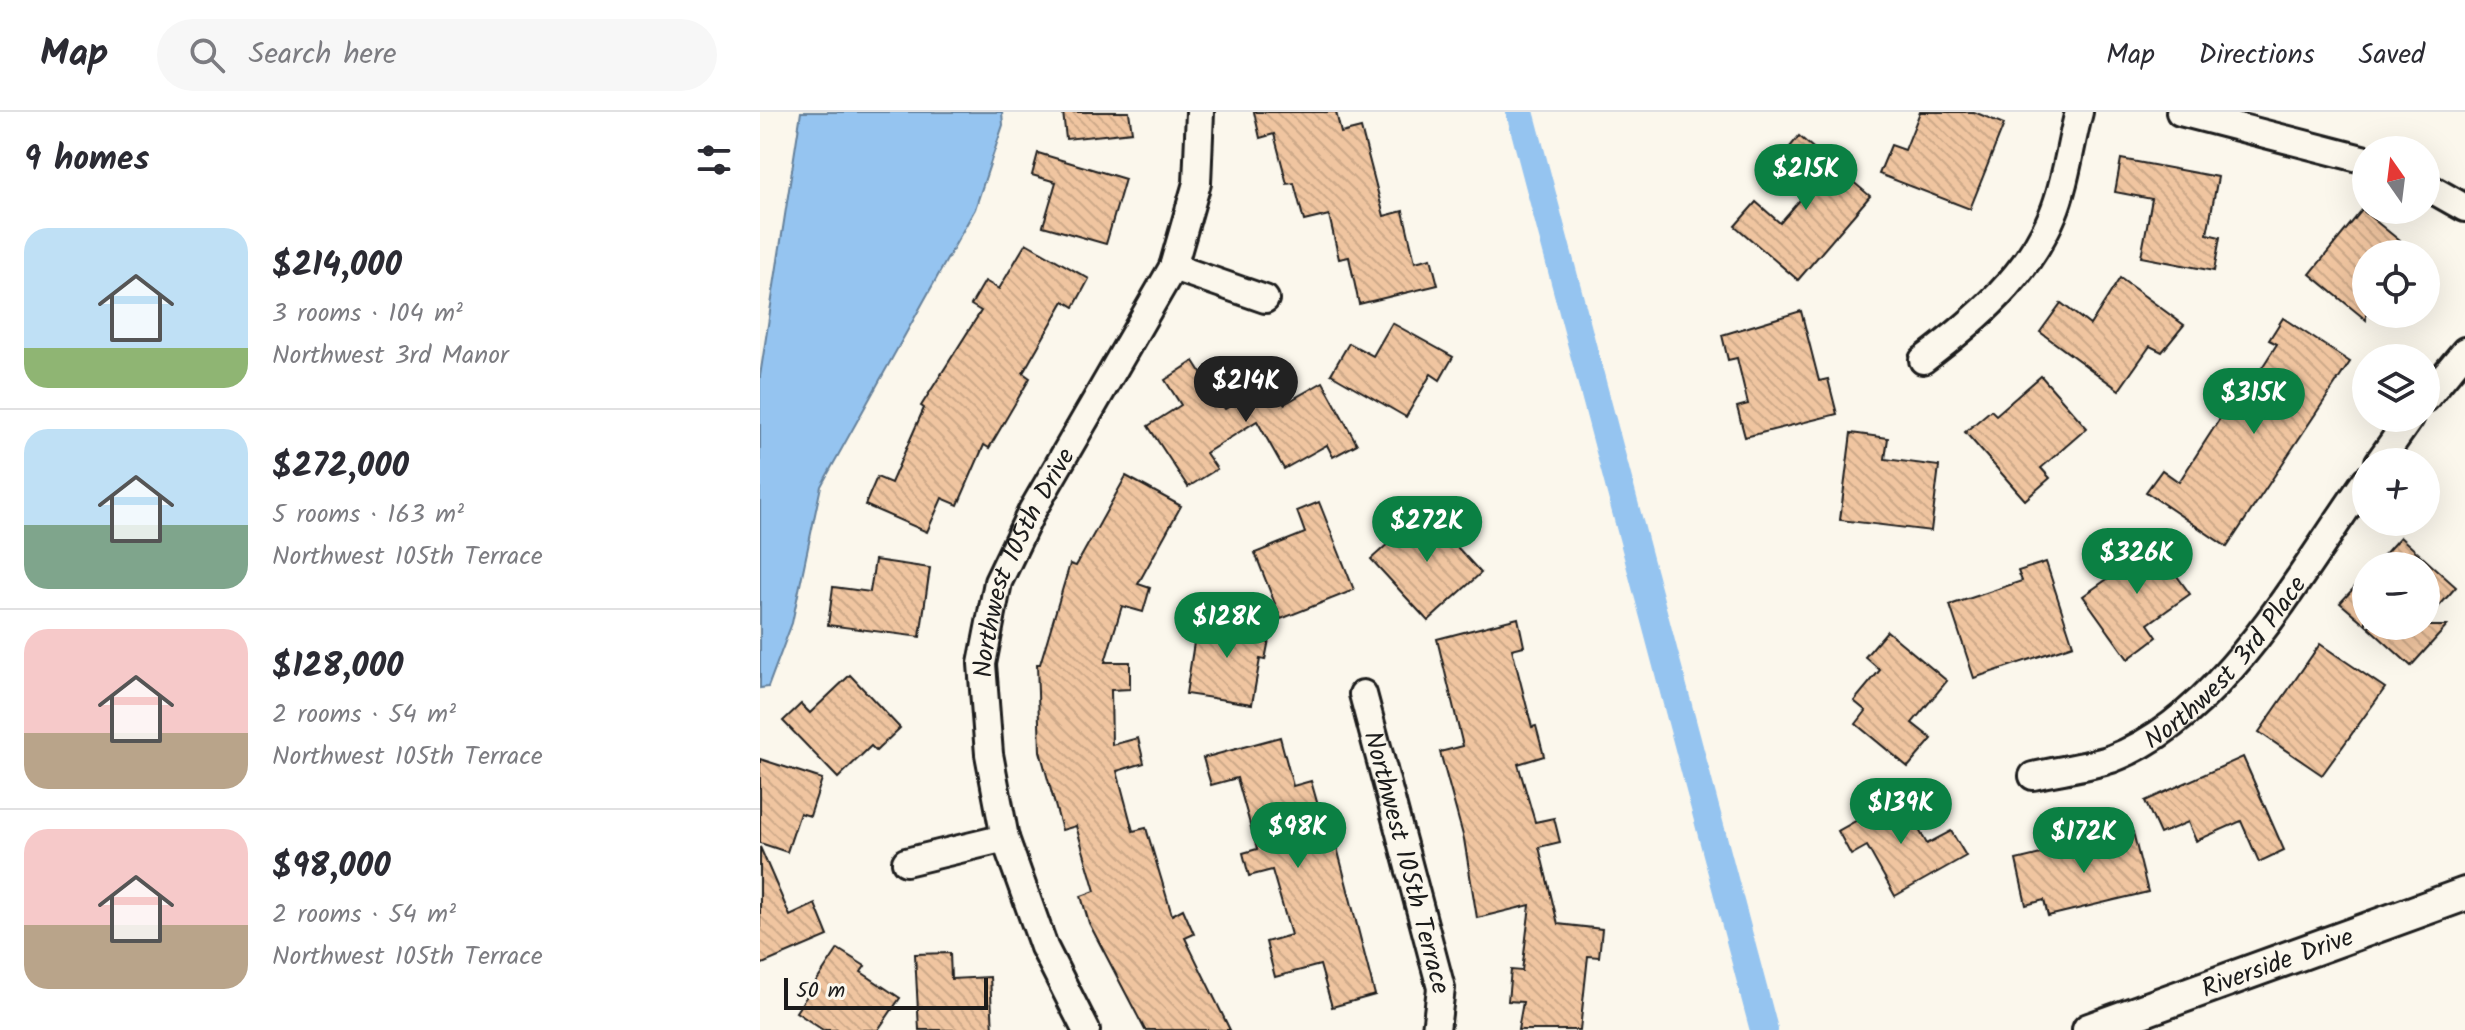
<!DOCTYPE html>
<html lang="en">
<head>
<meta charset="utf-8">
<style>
  :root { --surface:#fff; --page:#f7f7f7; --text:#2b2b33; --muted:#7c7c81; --line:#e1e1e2; --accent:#0b8043 }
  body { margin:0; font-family:Kalam,sans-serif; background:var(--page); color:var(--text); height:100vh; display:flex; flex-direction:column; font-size:30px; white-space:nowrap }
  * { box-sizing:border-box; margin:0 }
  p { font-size:26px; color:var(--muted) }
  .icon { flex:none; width:44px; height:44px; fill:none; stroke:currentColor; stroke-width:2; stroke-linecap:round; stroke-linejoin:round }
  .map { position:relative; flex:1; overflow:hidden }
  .drawer { display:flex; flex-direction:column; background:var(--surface); width:760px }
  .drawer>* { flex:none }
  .needle { width:52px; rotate:346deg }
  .tools { position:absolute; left:1592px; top:24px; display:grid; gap:16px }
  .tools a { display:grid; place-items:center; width:88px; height:88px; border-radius:50%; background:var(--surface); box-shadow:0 8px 32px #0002; font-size:40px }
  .scale { position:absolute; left:24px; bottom:20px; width:204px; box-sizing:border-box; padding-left:8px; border:4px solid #1c1c1c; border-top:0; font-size:22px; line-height:28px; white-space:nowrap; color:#1c1c1c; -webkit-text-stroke:6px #fbf7ec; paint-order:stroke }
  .price { position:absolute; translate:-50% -68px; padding:0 18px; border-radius:28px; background:var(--accent); color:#fff; font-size:26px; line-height:52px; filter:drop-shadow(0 2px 4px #0008) }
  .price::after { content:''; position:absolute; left:50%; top:48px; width:24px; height:18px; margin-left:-12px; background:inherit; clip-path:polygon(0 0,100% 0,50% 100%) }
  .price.selected { background:#222; color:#fff }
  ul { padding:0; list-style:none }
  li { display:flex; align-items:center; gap:24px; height:200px; padding:0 24px }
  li+li { border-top:2px solid var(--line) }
  li span { display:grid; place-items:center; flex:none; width:224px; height:160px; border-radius:24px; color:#555 }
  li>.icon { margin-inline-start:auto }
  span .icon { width:96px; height:96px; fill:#fffc; stroke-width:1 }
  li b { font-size:34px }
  h2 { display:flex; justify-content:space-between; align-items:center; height:96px; padding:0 24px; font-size:34px }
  header { display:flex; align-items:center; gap:48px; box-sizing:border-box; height:112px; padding:0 40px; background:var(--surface); border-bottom:2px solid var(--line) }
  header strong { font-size:38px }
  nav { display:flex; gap:44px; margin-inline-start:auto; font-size:28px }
  .search { width:560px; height:72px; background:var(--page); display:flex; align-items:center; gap:20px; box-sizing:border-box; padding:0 28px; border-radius:44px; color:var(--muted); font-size:30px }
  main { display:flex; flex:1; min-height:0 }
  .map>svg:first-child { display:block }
</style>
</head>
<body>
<header>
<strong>Map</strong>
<div class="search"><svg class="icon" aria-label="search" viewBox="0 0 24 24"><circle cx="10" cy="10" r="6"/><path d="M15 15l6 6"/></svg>Search here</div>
<nav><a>Map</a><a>Directions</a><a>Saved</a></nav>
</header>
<main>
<section class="drawer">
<h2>9 homes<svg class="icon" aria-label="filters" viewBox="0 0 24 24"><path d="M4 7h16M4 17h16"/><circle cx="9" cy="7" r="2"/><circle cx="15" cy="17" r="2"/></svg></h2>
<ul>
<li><span style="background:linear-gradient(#bfe0f5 75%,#8fb573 0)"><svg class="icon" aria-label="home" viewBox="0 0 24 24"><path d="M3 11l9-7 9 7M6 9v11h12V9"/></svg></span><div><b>$214,000</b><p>3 rooms · 104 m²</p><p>Northwest 3rd Manor</p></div></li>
<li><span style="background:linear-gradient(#bfe0f5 60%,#7fa58c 0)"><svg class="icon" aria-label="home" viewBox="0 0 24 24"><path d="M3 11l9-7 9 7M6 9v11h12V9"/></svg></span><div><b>$272,000</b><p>5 rooms · 163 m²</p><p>Northwest 105th Terrace</p></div></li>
<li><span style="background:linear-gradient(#f6c9c9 65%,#b9a48a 0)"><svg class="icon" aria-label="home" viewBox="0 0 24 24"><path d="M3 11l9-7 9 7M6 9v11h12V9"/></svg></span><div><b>$128,000</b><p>2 rooms · 54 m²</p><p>Northwest 105th Terrace</p></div></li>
<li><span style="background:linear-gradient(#f6c9c9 60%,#b9a48a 0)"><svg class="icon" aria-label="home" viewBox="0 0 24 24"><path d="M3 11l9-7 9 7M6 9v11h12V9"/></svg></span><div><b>$98,000</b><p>2 rooms · 54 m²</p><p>Northwest 105th Terrace</p></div></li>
</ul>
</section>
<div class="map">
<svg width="1705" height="918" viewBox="0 0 1705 918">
  <defs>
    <pattern id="building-back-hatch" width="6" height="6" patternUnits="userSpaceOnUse" patternTransform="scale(2)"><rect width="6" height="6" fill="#f0c5a0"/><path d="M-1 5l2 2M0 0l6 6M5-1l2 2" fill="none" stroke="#cda989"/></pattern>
  </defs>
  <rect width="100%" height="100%" fill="#fbf7ec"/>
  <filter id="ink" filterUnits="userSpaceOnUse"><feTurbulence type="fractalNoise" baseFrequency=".0125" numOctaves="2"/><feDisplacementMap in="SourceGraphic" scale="16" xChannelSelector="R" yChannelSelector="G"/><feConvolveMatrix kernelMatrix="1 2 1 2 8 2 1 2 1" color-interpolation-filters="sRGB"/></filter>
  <g filter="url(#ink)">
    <path fill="#95c4f0" stroke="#65819b" stroke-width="2" d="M41,0H242L243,13L215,97L61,374L32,511L8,575L0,576V264Z"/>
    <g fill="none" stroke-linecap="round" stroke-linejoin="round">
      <path stroke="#95c4f0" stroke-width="28" d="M760,0L1004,918"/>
    </g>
    <g fill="url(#building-back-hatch)" stroke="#1c1c1c" stroke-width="2">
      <path d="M303,0H369L372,20L306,27Z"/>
      <path d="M494,0H576L581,21L601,16L624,104L643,99L655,150L671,146L678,173L599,192L589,145L579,147L569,103L544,109L534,71L527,72L514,22L500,26Z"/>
      <path d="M1160,0H1214L1244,12L1210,97L1119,62L1131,33L1145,38Z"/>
      <path d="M1039,24L1110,84L1038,168L975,114L996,90L1020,111L1052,74L1020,47Z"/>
      <path d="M278,41L365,67L346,132L283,114L296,70L272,63Z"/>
      <path d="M1361,47L1458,65L1447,122L1460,125L1454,159L1381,145L1392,87L1355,80Z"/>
      <path d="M1602,98L1656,142H1606V208L1550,162Z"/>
      <path d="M266,131L329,167L314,195L304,189L263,261L270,266L229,336L224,333L198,393L182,386L167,420L105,393L117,365L131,371L164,296L161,294L221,199L211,193L225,169L239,177Z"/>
      <path d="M1360,166L1424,213L1402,240L1390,234L1359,278L1280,220L1301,191L1330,213Z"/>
      <path d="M1041,199L1059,269L1068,267L1077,302L985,325L977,295L988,292L977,246L968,248L962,223Z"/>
      <path d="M1523,206L1590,250L1467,435L1386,380L1402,358L1419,370L1484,269L1491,273L1517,232L1509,228Z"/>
      <path d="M632,211L693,245L680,268L671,262L646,305L571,262L589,231L613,244Z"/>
      <path d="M434,249L465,297L513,271L524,292L563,270L597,332L573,345L567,333L524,357L497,309L446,341L457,357L428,375L388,314L421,293L405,268Z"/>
      <path d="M1281,264L1327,316L1281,356L1290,366L1265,388L1205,320L1231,298L1236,303Z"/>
      <path d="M1091,321L1128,326L1125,347L1179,354L1171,419L1080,408Z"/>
      <path d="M366,364L421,394L378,472L390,476L383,500L362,494L345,550H370V577L351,578L352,633L378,626L384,651L357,659L373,719L386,716L412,803L423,797L434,822L425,826L470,918H385L329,811L321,784L335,779L316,714L302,718L280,639L277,552H280L310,452L316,454Z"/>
      <path d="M559,390L594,478L521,507L495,441L545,421L537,399Z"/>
      <path d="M671,393L692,415L685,422L721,461L668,509L611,447Z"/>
      <path d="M1385,420L1430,482L1388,512L1397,525L1368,547L1323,484L1370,451L1361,438Z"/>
      <path d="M1640,425L1696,475L1666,509V454H1614Z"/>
      <path d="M115,448L170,456L160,525L68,513L73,475L110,480Z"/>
      <path d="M1286,450L1313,533L1214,566L1190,493L1262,469L1258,459Z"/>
      <path d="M1606,463V513L1580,491Z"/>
      <path d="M438,505L511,517L505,548L500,547L492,592L426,582Z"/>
      <path d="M758,506L764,534L752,537L772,615L776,614L784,644L758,652L775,710L794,706L800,730L779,735L798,812L842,817L839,845L828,844L820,918H758L763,890L748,889L751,858L762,859L770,793L717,806L704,727L680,640L703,634L677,527Z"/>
      <path d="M1607,514H1687L1651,554Z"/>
      <path d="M1127,519L1187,569L1152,611L1172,627L1148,655L1096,612L1106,599L1094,589L1120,558L1105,545Z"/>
      <path d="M1560,532L1625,576L1562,663L1499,620Z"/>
      <path d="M90,563L140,616L116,639L111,634L78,666L23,609L41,592L50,601Z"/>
      <path d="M520,625L533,674L551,669L565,718L572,716L615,883L572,895L560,853L515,865L506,830L531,823L512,758L489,764L483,741L497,737L477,666L451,673L443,646Z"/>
      <path d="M1483,645L1524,738L1499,750L1481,709L1436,729L1428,710L1400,722L1385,689Z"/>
      <path d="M0,647L62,667L50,704L40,701L27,740L0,731Z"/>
      <path d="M1140,684L1167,732L1191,719L1206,744L1135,784L1107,734L1091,743L1078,719Z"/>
      <path d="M1373,720L1388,780L1288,804L1284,788L1266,793L1256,748Z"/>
      <path d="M0,735L30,804L55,792L68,824L0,853Z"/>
      <path d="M78,837L105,854L101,860L140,886L118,918H63L36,900Z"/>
      <path d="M190,841L191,867L230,865L233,918H159L155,842Z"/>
    </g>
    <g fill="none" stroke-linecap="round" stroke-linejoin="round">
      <defs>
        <g id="minor">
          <path d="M1420,0L1606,48"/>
          <path d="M1666,74L1705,96"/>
          <path d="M413,155L505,187"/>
          <path d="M1163,248C1216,208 1267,165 1293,102C1306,71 1310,33 1319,0"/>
          <path d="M1666,286L1705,239"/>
          <path d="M1619,350L1650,306"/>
          <path id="s1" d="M603,582L681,876L676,918"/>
          <path id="s2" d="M1273,664C1298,658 1327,655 1351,647C1463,605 1539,462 1606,368"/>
          <path d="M146,750L245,726"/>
          <path id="s3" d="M326,918L284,835L245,726L229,642L222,552L238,470L272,399L413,155L437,71L440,0"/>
        </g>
        <g id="tertiary">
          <path id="s4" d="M1329,918L1705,782"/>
        </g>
      </defs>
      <use href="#minor" stroke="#1c1c1c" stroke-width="32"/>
      <use href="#tertiary" stroke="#1c1c1c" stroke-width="38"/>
      <use href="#minor" stroke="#fbf7ec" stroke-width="26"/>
      <use href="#tertiary" stroke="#fbf7ec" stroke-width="32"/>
    </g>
  </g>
  <g text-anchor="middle" stroke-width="8" stroke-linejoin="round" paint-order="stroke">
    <g font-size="26" fill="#1c1c1c" stroke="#fbf7ec">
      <text dy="9" stroke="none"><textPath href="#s3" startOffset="494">Northwest 105th Drive</textPath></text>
      <text dy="9" stroke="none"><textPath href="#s2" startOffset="232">Northwest 3rd Place</textPath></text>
      <text dy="9" stroke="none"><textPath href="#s1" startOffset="174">Northwest 105th Terrace</textPath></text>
      <text dy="9" stroke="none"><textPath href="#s4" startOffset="200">Riverside Drive</textPath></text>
    </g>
  </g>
</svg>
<div class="tools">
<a><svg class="needle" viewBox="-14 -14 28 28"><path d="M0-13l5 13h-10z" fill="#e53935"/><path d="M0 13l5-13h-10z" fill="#7c7c81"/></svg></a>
<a><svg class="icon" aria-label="locate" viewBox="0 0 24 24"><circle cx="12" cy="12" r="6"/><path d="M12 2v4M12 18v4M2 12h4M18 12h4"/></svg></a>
<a><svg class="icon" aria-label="layers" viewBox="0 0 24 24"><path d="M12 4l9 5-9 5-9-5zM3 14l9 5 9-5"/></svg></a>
<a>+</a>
<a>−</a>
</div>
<div class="scale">50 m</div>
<b class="price" style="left:1046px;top:100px">$215K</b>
<b class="price selected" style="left:486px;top:312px">$214K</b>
<b class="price" style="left:1494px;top:324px">$315K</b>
<b class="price" style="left:667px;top:452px">$272K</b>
<b class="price" style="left:1377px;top:484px">$326K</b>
<b class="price" style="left:467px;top:548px">$128K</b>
<b class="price" style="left:1141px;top:734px">$139K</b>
<b class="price" style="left:538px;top:758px">$98K</b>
<b class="price" style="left:1324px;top:763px">$172K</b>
</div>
</main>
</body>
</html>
